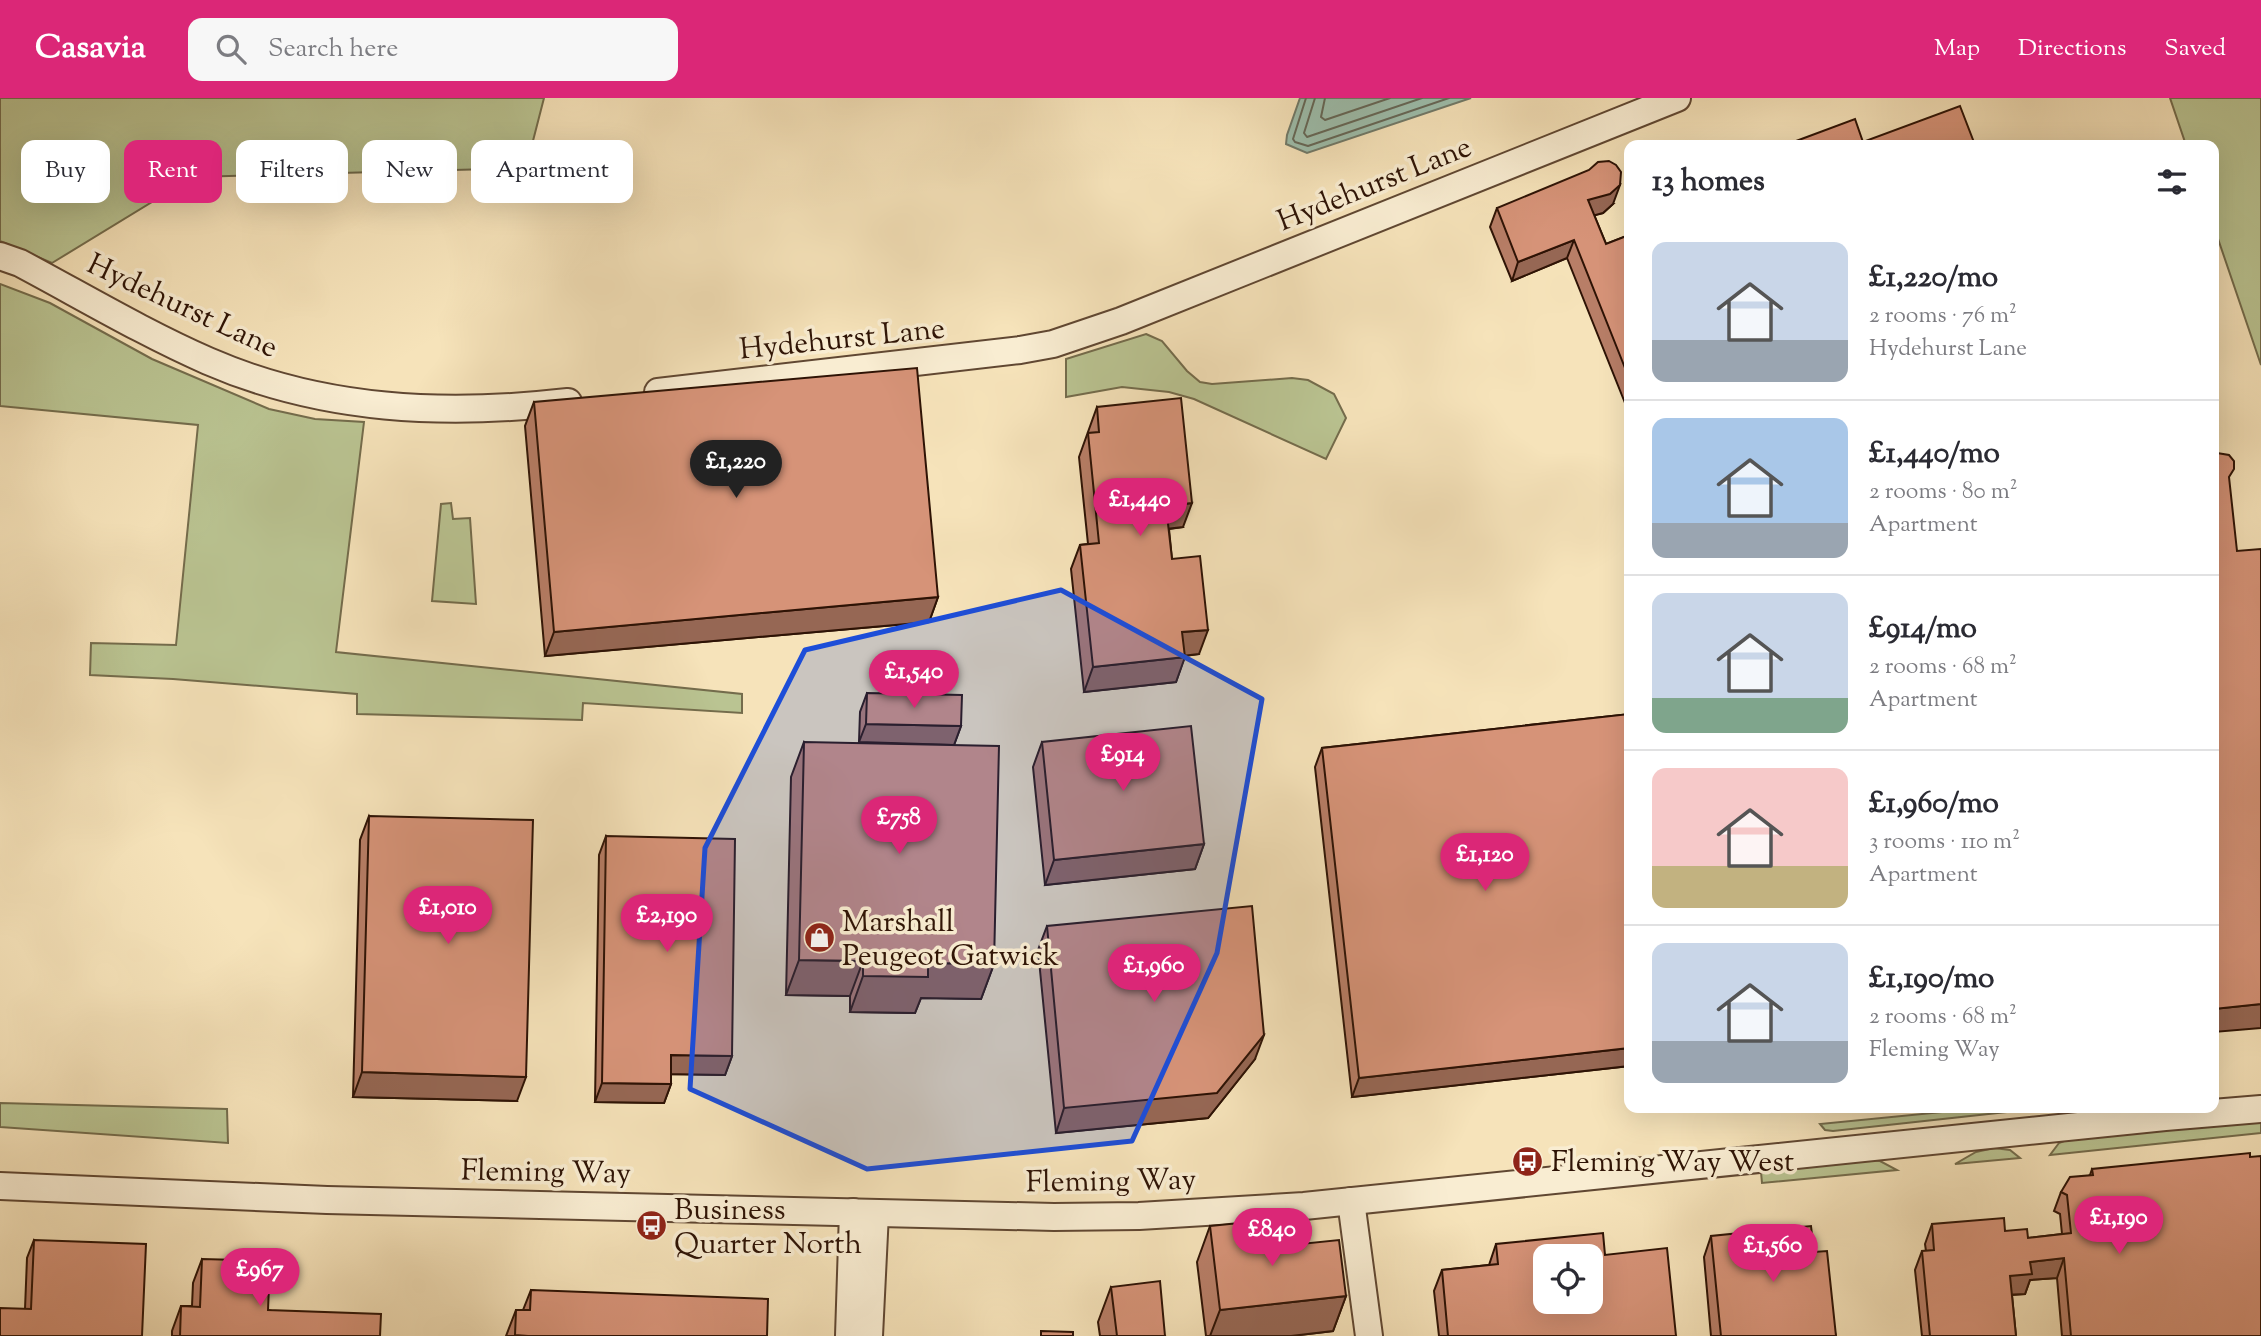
<!DOCTYPE html>
<html lang="en">
<head>
<meta charset="utf-8">
<style>
  :root { --surface:#fff; --page:#f7f7f7; --text:#2b2b33; --muted:#7c7c81; --line:#e1e1e2; --accent:#db2777 }
  body { margin:0; font-family:"Sorts Mill Goudy",serif; background:var(--page); color:var(--text); height:100vh; display:flex; flex-direction:column; font-size:26px; white-space:nowrap }
  * { box-sizing:border-box; margin:0 }
  p { font-size:23px; color:var(--muted) }
  .icon { flex:none; width:38px; height:38px; fill:none; stroke:currentColor; stroke-width:2; stroke-linecap:round; stroke-linejoin:round }
  .map { position:relative; flex:1; overflow:hidden }
  .side { position:absolute; left:1624px; top:42px; width:595px; height:973px; display:flex; flex-direction:column; background:var(--surface); border-radius:14px; box-shadow:0 7px 28px #0002 }
  .side>* { flex:none }
  .guide { position:absolute; left:21px; top:42px; width:665px; height:63px; display:flex; gap:14px }
  .fabs { position:absolute; left:1533px; top:1146px; display:grid; gap:14px }
  .fabs a { display:grid; place-items:center; width:70px; height:70px; border-radius:14px; background:var(--surface); box-shadow:0 7px 28px #0002; font-size:35px }
  .price { position:absolute; translate:-50% -60px; padding:0 16px; border-radius:24px; background:var(--accent); color:#fff; font-size:23px; line-height:46px; filter:drop-shadow(0 2px 4px #0008) }
  .price::after { content:''; position:absolute; left:50%; top:42px; width:21px; height:16px; margin-left:-10px; background:inherit; clip-path:polygon(0 0,100% 0,50% 100%) }
  .price.current { background:#222; color:#fff }
  ul { padding:0; list-style:none }
  li { display:flex; align-items:center; gap:21px; height:175px; padding:0 28px }
  li+li { border-top:2px solid var(--line) }
  li span { display:grid; place-items:center; flex:none; width:196px; height:140px; border-radius:14px; color:#555 }
  li>.icon { margin-inline-start:auto }
  span .icon { width:84px; height:84px; fill:#fffc; stroke-width:1 }
  li b { font-size:30px }
  h2 { display:flex; justify-content:space-between; align-items:center; height:84px; padding:0 28px; font-size:30px }
  .chip { padding:0 24px; border-radius:14px; background:var(--surface); box-shadow:0 7px 28px #0002; font-size:24px; line-height:63px }
  .chip.current { background:var(--accent); color:#fff }
  header { display:flex; align-items:center; gap:42px; box-sizing:border-box; height:98px; padding:0 35px; background:var(--accent); color:#fff }
  header strong { font-size:33px }
  nav { display:flex; gap:38px; margin-inline-start:auto; font-size:24px }
  .search { width:490px; height:63px; background:var(--page); display:flex; align-items:center; gap:18px; box-sizing:border-box; padding:0 24px; border-radius:14px; color:var(--muted); font-size:26px }
  .map>svg:first-child { display:block }
</style>
</head>
<body>
<header>
<strong>Casavia</strong>
<div class="search"><svg class="icon" aria-label="search" viewBox="0 0 24 24"><circle cx="10" cy="10" r="6"/><path d="M15 15l6 6"/></svg>Search here</div>
<nav><a>Map</a><a>Directions</a><a>Saved</a></nav>
</header>
<div class="map">
<svg width="2261" height="1238" viewBox="0 0 2261 1238">
  <rect width="100%" height="100%" fill="#f6e3ba"/>
  <filter id="stains"><feTurbulence type="fractalNoise" baseFrequency=".00286" numOctaves="4"/><feColorMatrix values="0 0 0 0 .2 0 0 0 0 .09 0 0 0 0 .02 0 0 0 .5 -.17"/></filter>
  <radialGradient id="worn" r=".72"><stop offset=".6" stop-color="#630" stop-opacity="0"/><stop offset="1" stop-color="#630" stop-opacity=".3"/></radialGradient>
  <g fill="#bac492" stroke="#746c4c" stroke-width="2">
    <path d="M0,0H544L526,70L193,79L52,165L0,143Z"/>
    <path d="M2170,0H2261V267L2214,129V47H2186Z"/>
    <path d="M0,186L50,205L152,261L269,311L315,321L364,324L336,554L742,596V615L583,605L582,622L357,616V596L173,581L90,577L91,545L176,547L198,327L0,308Z"/>
    <path d="M1146,236L1162,243L1187,273L1200,284L1212,286L1292,280L1308,282L1334,296L1346,320L1326,361L1194,301L1169,294L1122,289L1066,299V261Z"/>
    <path d="M451,405L453,421L470,420L476,506L432,503L441,406Z"/>
    <path d="M0,1005L227,1011L228,1045L0,1029Z"/>
    <path d="M1983,1010H2024L2016,1013L1833,1033L1825,1032L1820,1026Z"/>
    <path d="M2261,1021V1035L2050,1057L2059,1045L2069,1041Z"/>
    <path d="M1994,1050L2010,1052L2020,1060L1955,1066L1976,1054Z"/>
    <path d="M1872,1062L1880,1063L1897,1072L1762,1085L1761,1074Z"/>
  </g>
  <path fill="#9dbeac" stroke="#717a69" stroke-width="2" d="M1300,0H1471L1307,55L1286,46L1287,37Z"/>
  <g fill="none" stroke-linecap="round" stroke-linejoin="round">
    <g stroke="#666858" stroke-width="2">
      <path d="M1306,0L1293,41L1295,44L1308,48L1449,0"/>
      <path d="M1315,0L1304,35L1307,39L1422,0"/>
      <path d="M1325,0L1321,19L1325,22L1390,0"/>
    </g>
    <defs>
      <g id="minor">
        <path d="M0,158L20,165C82,198 144,235 208,263C323,313 445,318 568,304"/>
        <path d="M658,294L1020,252L1053,246L1121,223L1677,0"/>
        <path d="M0,1088L327,1102L1054,1119L1139,1118L1304,1108L2165,1019L2261,1011"/>
        <path d="M1351,1103L1369,1238"/>
        <path d="M849,1238L853,1114"/>
        <path d="M869,1238L875,1115"/>
      </g>
    </defs>
    <use href="#minor" stroke="#604732" stroke-width="30"/>
    <use href="#minor" stroke="#f9edd2" stroke-width="26"/>
  </g>
  <g fill="#b87e67" stroke="#2e1305" stroke-width="2">
    <path d="M1613,106L1603,115L1594,117L1606,146L1629,137V315L1567,160L1512,183L1490,129L1497,110Z"/>
    <path d="M534,304L938,499L929,524L545,558L525,328Z"/>
    <path d="M1097,309L1183,429L1169,431L1172,461L1199,556L1185,558L1176,584L1084,594L1071,471L1080,447L1088,446L1079,359Z"/>
    <path d="M867,595L961,628L954,647L859,644L860,614Z"/>
    <path d="M1629,616V968L1352,999L1315,669L1322,650Z"/>
    <path d="M804,644L994,866L981,901L921,900L915,915L850,914V898L786,897L791,679Z"/>
    <path d="M1042,644L1204,746L1195,771L1045,787L1033,669Z"/>
    <path d="M369,718L517,1003L353,999L360,742Z"/>
    <path d="M606,738L732,958L725,977L671,976V986L664,1005L595,1004L599,757Z"/>
    <path d="M1047,828L1255,961L1208,1020L1056,1035L1038,852Z"/>
    <path d="M2092,1071L2261,1238H2062L2057,1180L2030,1182L2025,1196L2012,1197L2016,1238H1922L1915,1172L1922,1153H1926L1925,1146L1932,1126L2005,1133L2028,1140L2062,1136L2060,1116L2054,1113L2061,1094L2090,1077Z"/>
    <path d="M1210,1128L1272,1149L1346,1198L1333,1233L1291,1238H1206L1197,1164Z"/>
    <path d="M1711,1138L1814,1154L1836,1238H1711L1704,1159Z"/>
    <path d="M34,1142L142,1238L25,1211L27,1160Z"/>
    <path d="M1496,1146L1605,1157L1676,1238H1439L1434,1193L1442,1172L1489,1167Z"/>
    <path d="M202,1161L268,1212L380,1238H172V1233L181,1208H192L193,1185Z"/>
    <path d="M1111,1189L1165,1238H1100L1098,1224Z"/>
    <path d="M531,1192L767,1238H506L516,1212H523Z"/>
  </g>
  <g fill="#966754" stroke="#2e1305" stroke-width="2">
    <path d="M1620,87L1613,106L1603,115L1581,121L1588,102Z"/>
    <path d="M1574,142L1567,160L1512,183L1518,164Z"/>
    <path d="M1192,405L1183,429L1157,432L1166,408Z"/>
    <path d="M938,499L929,524L545,558L554,534Z"/>
    <path d="M1208,532L1199,556L1173,559L1182,534Z"/>
    <path d="M1185,559L1176,584L1084,594L1093,569Z"/>
    <path d="M866,626L961,628L954,647L859,644Z"/>
    <path d="M1204,746L1195,771L1045,787L1054,762Z"/>
    <path d="M799,862L863,863L850,898L786,897Z"/>
    <path d="M928,865L994,866L981,901L921,900L915,915L850,914L863,878Z"/>
    <path d="M2261,906V930L2214,934V911Z"/>
    <path d="M1264,937L1255,961L1208,1020L1056,1035L1064,1010Z"/>
    <path d="M1629,950V968L1352,999L1359,980Z"/>
    <path d="M671,957L732,958L725,977L664,976Z"/>
    <path d="M362,974L526,979L517,1003L353,999Z"/>
    <path d="M602,985L671,986L664,1005L595,1004Z"/>
    <path d="M2064,1160L2057,1180L2030,1182L2025,1196L2003,1197L2010,1178L2030,1164Z"/>
    <path d="M1346,1198L1333,1233L1291,1238H1210L1220,1212Z"/>
  </g>
  <g fill="#d69378" stroke="#2e1305" stroke-width="2" fill-rule="evenodd">
    <path d="M1960,8L1975,47H1788V46L1855,21L1863,44Z"/>
    <path d="M1609,63L1616,67L1621,74L1620,87L1610,96L1588,102L1606,146L1629,137V280L1574,142L1518,164L1497,110L1589,72L1598,64Z"/>
    <path d="M917,270L938,499L554,534L534,304Z"/>
    <path d="M1181,300L1192,405L1166,408L1172,461L1200,458L1208,532L1182,534L1185,559L1093,569L1080,447L1099,445L1088,335L1099,334L1097,309Z"/>
    <path d="M2217,355L2229,357L2234,363V371L2229,379L2237,453L2261,451V906L2214,911V359Z"/>
    <path d="M867,595L962,597L961,628L866,626Z"/>
    <path d="M1629,616V950L1359,980L1322,650Z"/>
    <path d="M1191,628L1204,746L1054,762L1042,644Z"/>
    <path d="M804,644L999,648L994,866L928,865V879L863,878V863L799,862Z"/>
    <path d="M369,718L533,722L526,979L362,974Z"/>
    <path d="M606,738L735,741L732,958L671,957V986L602,985Z"/>
    <path d="M1252,808L1264,937L1217,995L1064,1010L1047,828Z"/>
    <path d="M2250,1055V1059L2261,1058V1238H2071L2064,1160L2030,1164L2032,1176L2010,1178L2016,1238H1930L1922,1153L1934,1152L1932,1126L2004,1120L2005,1133L2027,1131L2028,1140L2071,1135L2067,1097L2061,1094L2070,1079L2093,1077L2092,1071Z"/>
    <path d="M1269,1122L1272,1149L1339,1142L1346,1198L1220,1212L1210,1128Z"/>
    <path d="M1811,1128L1814,1154L1827,1153L1836,1238H1721L1711,1138Z"/>
    <path d="M1603,1135L1605,1157L1667,1150L1676,1238H1448L1442,1172L1498,1166L1496,1146ZM1545,1158H1591V1204H1545Z"/>
    <path d="M34,1142L146,1146L142,1238H0V1210L31,1211Z"/>
    <path d="M202,1161L270,1163L268,1212L381,1216L380,1238H180L181,1208L200,1209Z"/>
    <path d="M1160,1183L1165,1238H1117L1111,1189Z"/>
    <path d="M531,1192L768,1201L767,1238H528L515,1237L516,1212H530Z"/>
    <path d="M1041,1233L1073,1234V1238H1041Z"/>
  </g>
  <path fill="#1d4ed8" fill-opacity="0.2" stroke="#1d4ed8" stroke-width="5" stroke-linejoin="round" d="M1061,492L1262,601L1217,855L1132,1043L867,1071L690,991L705,750L805,552Z"/>
  <defs>
    <symbol id="shop-disc" viewBox="-11 -11 22 22"><circle r="9.5" fill="#8f2418" stroke="#f9edd2"/><path d="M-5-2.5h2.3a2.7 3.5 0 0 1 5.4 0H5L5.5 6h-11ZM-1.5-2.5h3a1.5 2.3 0 0 0-3 0Z" fill="#fff"/></symbol>
    <symbol id="bus-disc" viewBox="-11 -11 22 22"><circle r="9.5" fill="#8f2418" stroke="#f9edd2"/><path d="M-5-6H5V4H4V6H2V4H-2V6H-4V4H-5ZM-3.5-4V0h7V-4ZM-3.5 1.2v1.5H-2V1.2ZM2 1.2v1.5H3.5V1.2Z" fill="#fff"/></symbol>
  </defs>
  <g fill-rule="evenodd">
    <use href="#shop-disc" x="802" y="822" width="35" height="35"/>
    <use href="#bus-disc" x="1510" y="1046" width="35" height="35"/>
    <use href="#bus-disc" x="634" y="1110" width="35" height="35"/>
  </g>
  <g text-anchor="middle" stroke-width="7" stroke-linejoin="round" paint-order="stroke">
    <g font-size="30" fill="#2e1305" stroke="#f9edd2">
      <text transform="translate(1374 85) rotate(-22)" y="10">Hydehurst Lane</text>
      <text transform="translate(183 207) rotate(25)" y="10">Hydehurst Lane</text>
      <text transform="translate(842 240) rotate(-6)" y="10">Hydehurst Lane</text>
      <text transform="translate(546 1073) rotate(1)" y="10">Fleming Way</text>
      <text transform="translate(1111 1082) rotate(-1)" y="10">Fleming Way</text>
    </g>
    <g font-size="30" fill="#2e1305" stroke="#f9edd2" text-anchor="start">
      <text x="842" y="833">Marshall<tspan x="842" dy="34">Peugeot Gatwick</tspan></text>
      <text x="1551" y="1073">Fleming Way West</text>
      <text x="674" y="1121">Business<tspan x="674" dy="34">Quarter North</tspan></text>
    </g>
  </g>
  <rect width="100%" height="100%" filter="url(#stains)"/>
  <rect width="100%" height="100%" fill="url(#worn)"/>
</svg>
<div class="fabs">
<a><svg class="icon" aria-label="locate" viewBox="0 0 24 24"><circle cx="12" cy="12" r="6"/><path d="M12 2v4M12 18v4M2 12h4M18 12h4"/></svg></a>
</div>
<b class="price current" style="left:736px;top:402px">£1,220</b>
<b class="price" style="left:1140px;top:440px">£1,440</b>
<b class="price" style="left:914px;top:612px">£1,540</b>
<b class="price" style="left:1123px;top:695px">£914</b>
<b class="price" style="left:899px;top:758px">£758</b>
<b class="price" style="left:1485px;top:795px">£1,120</b>
<b class="price" style="left:448px;top:848px">£1,010</b>
<b class="price" style="left:667px;top:856px">£2,190</b>
<b class="price" style="left:1154px;top:906px">£1,960</b>
<b class="price" style="left:2119px;top:1158px">£1,190</b>
<b class="price" style="left:1272px;top:1170px">£840</b>
<b class="price" style="left:1773px;top:1186px">£1,560</b>
<b class="price" style="left:260px;top:1210px">£967</b>
<div class="guide">
<a class="chip">Buy</a>
<a class="chip current">Rent</a>
<a class="chip">Filters</a>
<a class="chip">New</a>
<a class="chip">Apartment</a>
</div>
<section class="side">
<h2>13 homes<svg class="icon" aria-label="filters" viewBox="0 0 24 24"><path d="M4 7h16M4 17h16"/><circle cx="9" cy="7" r="2"/><circle cx="15" cy="17" r="2"/></svg></h2>
<ul>
<li><span style="background:linear-gradient(#c9d6e8 70%,#9aa5b1 0)"><svg class="icon" aria-label="home" viewBox="0 0 24 24"><path d="M3 11l9-7 9 7M6 9v11h12V9"/></svg></span><div><b>£1,220/mo</b><p>2 rooms · 76 m²</p><p>Hydehurst Lane</p></div></li>
<li><span style="background:linear-gradient(#a9c7e8 75%,#9aa5b1 0)"><svg class="icon" aria-label="home" viewBox="0 0 24 24"><path d="M3 11l9-7 9 7M6 9v11h12V9"/></svg></span><div><b>£1,440/mo</b><p>2 rooms · 80 m²</p><p>Apartment</p></div></li>
<li><span style="background:linear-gradient(#c9d6e8 75%,#7fa58c 0)"><svg class="icon" aria-label="home" viewBox="0 0 24 24"><path d="M3 11l9-7 9 7M6 9v11h12V9"/></svg></span><div><b>£914/mo</b><p>2 rooms · 68 m²</p><p>Apartment</p></div></li>
<li><span style="background:linear-gradient(#f6c9c9 70%,#c2b280 0)"><svg class="icon" aria-label="home" viewBox="0 0 24 24"><path d="M3 11l9-7 9 7M6 9v11h12V9"/></svg></span><div><b>£1,960/mo</b><p>3 rooms · 110 m²</p><p>Apartment</p></div></li>
<li><span style="background:linear-gradient(#c9d6e8 70%,#9aa5b1 0)"><svg class="icon" aria-label="home" viewBox="0 0 24 24"><path d="M3 11l9-7 9 7M6 9v11h12V9"/></svg></span><div><b>£1,190/mo</b><p>2 rooms · 68 m²</p><p>Fleming Way</p></div></li>
</ul>
</section>
</div>
</body>
</html>
